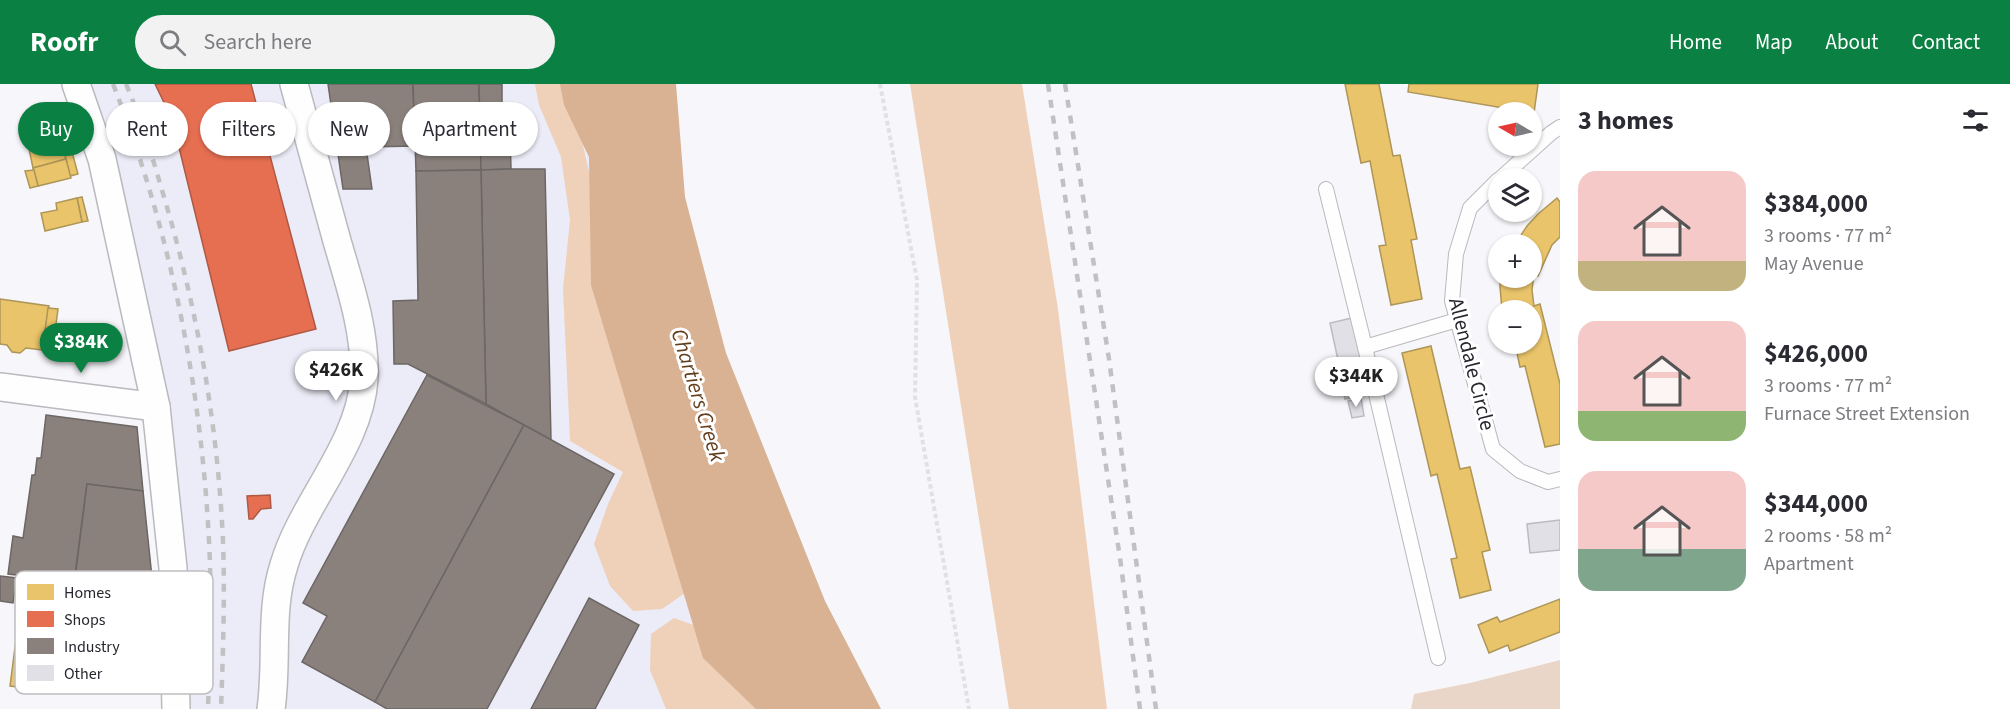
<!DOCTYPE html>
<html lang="en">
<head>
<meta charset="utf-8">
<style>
  :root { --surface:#fff; --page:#f2f2f3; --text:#2b2b33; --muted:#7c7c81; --accent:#0b8043 }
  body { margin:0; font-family:"Source Sans 3",sans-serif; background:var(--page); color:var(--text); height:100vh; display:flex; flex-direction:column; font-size:22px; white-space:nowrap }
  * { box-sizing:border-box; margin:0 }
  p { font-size:20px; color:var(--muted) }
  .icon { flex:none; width:33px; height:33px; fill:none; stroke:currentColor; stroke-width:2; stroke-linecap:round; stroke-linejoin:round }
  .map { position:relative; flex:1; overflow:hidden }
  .side { display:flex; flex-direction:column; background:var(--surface); width:450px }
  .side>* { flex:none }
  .banner { position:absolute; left:18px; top:18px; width:570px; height:54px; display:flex; gap:12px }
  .needle { width:39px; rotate:279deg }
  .fabs { position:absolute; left:1488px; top:18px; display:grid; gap:12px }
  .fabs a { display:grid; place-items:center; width:54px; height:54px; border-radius:50%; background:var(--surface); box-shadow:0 2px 4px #0004; font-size:30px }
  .price { position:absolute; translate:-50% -51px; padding:0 14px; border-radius:21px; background:#fff; color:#222; font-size:20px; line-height:39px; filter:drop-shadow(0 2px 3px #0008) }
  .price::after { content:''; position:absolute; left:50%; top:36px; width:18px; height:14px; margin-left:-9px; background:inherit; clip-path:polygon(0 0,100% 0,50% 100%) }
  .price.active { background:var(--accent); color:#fff }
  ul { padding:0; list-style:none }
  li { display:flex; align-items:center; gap:18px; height:150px; padding:0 18px }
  li span { display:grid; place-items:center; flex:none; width:168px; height:120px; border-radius:18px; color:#555 }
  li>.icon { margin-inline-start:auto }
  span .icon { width:72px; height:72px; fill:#fffc; stroke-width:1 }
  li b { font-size:26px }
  h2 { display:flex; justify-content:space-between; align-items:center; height:72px; padding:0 18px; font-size:26px }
  .chip { padding:0 21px; border-radius:27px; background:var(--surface); box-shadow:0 2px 4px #0004; font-size:21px; line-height:54px }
  .chip.active { background:var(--accent); color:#fff }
  header { display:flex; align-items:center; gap:36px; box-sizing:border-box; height:84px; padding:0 30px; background:var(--accent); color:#fff }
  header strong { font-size:28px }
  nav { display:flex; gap:33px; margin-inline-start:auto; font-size:21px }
  .search { width:420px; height:54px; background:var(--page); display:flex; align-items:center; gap:15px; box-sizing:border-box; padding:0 21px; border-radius:33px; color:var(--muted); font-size:22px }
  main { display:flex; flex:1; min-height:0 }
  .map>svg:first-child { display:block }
</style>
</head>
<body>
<header>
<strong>Roofr</strong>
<div class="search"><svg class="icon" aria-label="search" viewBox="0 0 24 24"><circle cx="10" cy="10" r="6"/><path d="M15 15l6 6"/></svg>Search here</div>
<nav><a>Home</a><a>Map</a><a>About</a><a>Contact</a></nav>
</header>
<main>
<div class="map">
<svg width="1560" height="625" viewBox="0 0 1560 625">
  <rect width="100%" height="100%" fill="#f7f7fb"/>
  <path fill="#ececf8" d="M76,0H608L799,625H176L156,323Z"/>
  <path fill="#ead6c8" d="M1560,576V625H1411L1414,610L1470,599Z"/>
  <g fill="#efd0b9">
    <path d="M535,0H569L685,509L662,525L633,527L610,502L594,460L608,420L623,388L570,357L563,205L570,136L561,73L539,21Z"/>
    <path d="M910,0H1022L1058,225L1107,625H1009Z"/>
    <path d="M674,534L702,544L761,625H666L650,586L651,550Z"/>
  </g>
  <path fill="#d8b293" d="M560,0H676L685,113L726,269L825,517L881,625H756L703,574L591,201L589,73L564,21Z"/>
  <g fill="#e9c46a" stroke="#ae9558" stroke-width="1.5">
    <path d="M1345,0H1379L1393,72L1400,71L1417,155L1411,156L1422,215L1391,221L1379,162L1386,161L1370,77L1361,79Z"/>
    <path d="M1409,0H1538L1534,29L1408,8Z"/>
    <path d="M62,57L66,75L33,84L29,65Z"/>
    <path d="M69,57L78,90L70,92L62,59Z"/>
    <path d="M66,75L71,94L38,102L33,84Z"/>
    <path d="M34,86L38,102L30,104L25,87Z"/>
    <path d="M82,113L88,137L82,138L77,114Z"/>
    <path d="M77,114L82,138L45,147L41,129L57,126L56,119Z"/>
    <path d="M1557,114L1560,118V153L1552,161L1538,192L1534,191L1532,206L1534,222L1540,220L1560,300V360L1545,363L1525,282L1520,283L1515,260H1532V226H1502L1500,203V194H1532V160H1515L1527,142L1538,130Z"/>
    <path d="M0,215L49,222L45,247L50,253L49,261L42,266L26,264L20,269L12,268L7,261L0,260Z"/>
    <path d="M48,224L58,225L54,256L50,255V253L45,247Z"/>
    <path d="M1431,262L1460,385L1470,383L1490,466L1482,468L1491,506L1460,514L1451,475L1457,474L1437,390L1431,392L1402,269Z"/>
    <path d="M1560,515V548L1510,567L1508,561L1489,569L1478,541L1497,533L1500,538Z"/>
    <path d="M16,555L40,558L34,605L10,602Z"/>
  </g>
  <g fill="#e76f51" stroke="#ad5946" stroke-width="1.5">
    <path d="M155,0H251L316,245L229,267L172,35Z"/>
    <path d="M270,411L271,424L261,425L253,435H249L247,412Z"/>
  </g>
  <g fill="#8a817c" stroke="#6c6665" stroke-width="1.5">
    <path d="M328,0H413L415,62L366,63L372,105H343Z"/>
    <path d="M413,0H479L481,86L416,87Z"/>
    <path d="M479,0H502V23H488L489,38H502V48L510,49L511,85L481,86Z"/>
    <path d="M511,85H545L551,356L486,320L481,86Z"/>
    <path d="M481,86L486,320L408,280H394L393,217L418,216L416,87Z"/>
    <path d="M427,291L524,341L375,618L302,578L327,532L303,519Z"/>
    <path d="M46,331L137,343L143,407L87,400L74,498L8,490L13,452L23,454L32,391H35L37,374H41Z"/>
    <path d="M524,341L614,390L487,625H387L375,618Z"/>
    <path d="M87,400L143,407L154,513L74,502Z"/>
    <path d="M0,492L17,494L13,519L0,517Z"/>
    <path d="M589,514L639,541L595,625H531Z"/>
  </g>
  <g fill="#e0e0e6" stroke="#bbbbc0" stroke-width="1.5">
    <path d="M1352,234L1363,285L1341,290L1330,239Z"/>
    <path d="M1363,296L1366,310L1345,315L1342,301Z"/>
    <path d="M1361,314L1364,332L1352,334L1348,317Z"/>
    <path d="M1560,436V466L1530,469L1527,440Z"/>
  </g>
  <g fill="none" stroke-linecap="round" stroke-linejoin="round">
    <defs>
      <g id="service">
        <path d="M1501,94L1551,49L1560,43"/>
        <path d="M1498,96L1470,124L1456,170L1452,217L1493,365L1520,387L1548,398L1560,395"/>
        <path d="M1326,105L1365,263L1457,236"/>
        <path d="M1365,263L1438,574"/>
      </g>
      <g id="minor">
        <path d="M76,0L102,75L156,323L173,484L176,625"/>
        <path d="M0,303L156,323"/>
        <path d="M271,625C278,577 269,527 284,481C302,419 360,361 364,295C366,248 350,202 337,157C323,105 308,52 294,0"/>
      </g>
    </defs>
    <use href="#service" stroke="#b9b9be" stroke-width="16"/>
    <use href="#minor" stroke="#b9b9be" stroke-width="30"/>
    <path stroke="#e1e1e2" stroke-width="4" stroke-dasharray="4.5 3" stroke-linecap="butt" d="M880,0L917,196L915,313L969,625"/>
    <use href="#service" stroke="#fefefe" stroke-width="14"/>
    <use href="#minor" stroke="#fefefe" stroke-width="27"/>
    <g stroke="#c1c1c4" stroke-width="4.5" stroke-dasharray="8 8" stroke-linecap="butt">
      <path d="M113,0C170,145 201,301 209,457C212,513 210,569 208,625"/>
      <path d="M126,0C144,42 156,86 169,130C199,236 218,346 223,457C225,513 223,569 221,625"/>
      <path d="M1048,0L1120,474L1140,625"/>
      <path d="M1065,0L1109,275L1156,625"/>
    </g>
  </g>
  <g text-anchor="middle" stroke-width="6" stroke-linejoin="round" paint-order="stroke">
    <g font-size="21" fill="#26262e" stroke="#fff">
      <text transform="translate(1472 280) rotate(76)" y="7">Allendale Circle</text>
    </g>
    <g font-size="22" font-style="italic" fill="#623d1b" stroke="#fff">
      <text transform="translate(699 311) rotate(73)" y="8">Chartiers Creek</text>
    </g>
  </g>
  <rect x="15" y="487" width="198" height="123" rx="9" fill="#fff" stroke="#bebec0" stroke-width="1.5"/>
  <rect x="27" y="500" width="27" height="16" fill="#e9c46a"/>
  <rect x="27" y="527" width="27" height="16" fill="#e76f51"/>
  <rect x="27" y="554" width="27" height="16" fill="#8a817c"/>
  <rect x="27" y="581" width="27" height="16" fill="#e0e0e6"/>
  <g font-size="16" fill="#26262e">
    <text x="64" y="514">Homes</text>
    <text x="64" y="541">Shops</text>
    <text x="64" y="568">Industry</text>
    <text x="64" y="595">Other</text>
  </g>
</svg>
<div class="fabs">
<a><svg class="needle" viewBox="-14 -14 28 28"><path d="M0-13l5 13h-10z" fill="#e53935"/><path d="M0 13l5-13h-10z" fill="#7c7c81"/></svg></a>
<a><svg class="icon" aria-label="layers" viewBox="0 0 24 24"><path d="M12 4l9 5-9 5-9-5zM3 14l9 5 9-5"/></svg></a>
<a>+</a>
<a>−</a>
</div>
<b class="price active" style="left:81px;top:290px">$384K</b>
<b class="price" style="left:336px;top:318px">$426K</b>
<b class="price" style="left:1356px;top:324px">$344K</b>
<div class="banner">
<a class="chip active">Buy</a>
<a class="chip">Rent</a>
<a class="chip">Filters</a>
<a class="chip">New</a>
<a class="chip">Apartment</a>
</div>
</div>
<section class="side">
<h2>3 homes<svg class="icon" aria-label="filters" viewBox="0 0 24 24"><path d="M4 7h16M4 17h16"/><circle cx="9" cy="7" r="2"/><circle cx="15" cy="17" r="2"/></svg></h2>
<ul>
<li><span style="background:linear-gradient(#f6c9c9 75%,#c2b280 0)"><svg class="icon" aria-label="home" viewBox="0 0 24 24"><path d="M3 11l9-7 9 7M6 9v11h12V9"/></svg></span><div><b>$384,000</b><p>3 rooms · 77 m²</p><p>May Avenue</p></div></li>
<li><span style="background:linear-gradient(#f6c9c9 75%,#8fb573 0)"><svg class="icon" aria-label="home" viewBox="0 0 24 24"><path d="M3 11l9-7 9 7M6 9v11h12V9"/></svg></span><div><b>$426,000</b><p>3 rooms · 77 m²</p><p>Furnace Street Extension</p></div></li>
<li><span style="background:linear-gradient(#f6c9c9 65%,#7fa58c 0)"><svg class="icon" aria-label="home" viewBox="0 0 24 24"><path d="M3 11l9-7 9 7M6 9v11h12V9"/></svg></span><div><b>$344,000</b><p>2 rooms · 58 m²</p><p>Apartment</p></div></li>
</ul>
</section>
</main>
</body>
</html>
